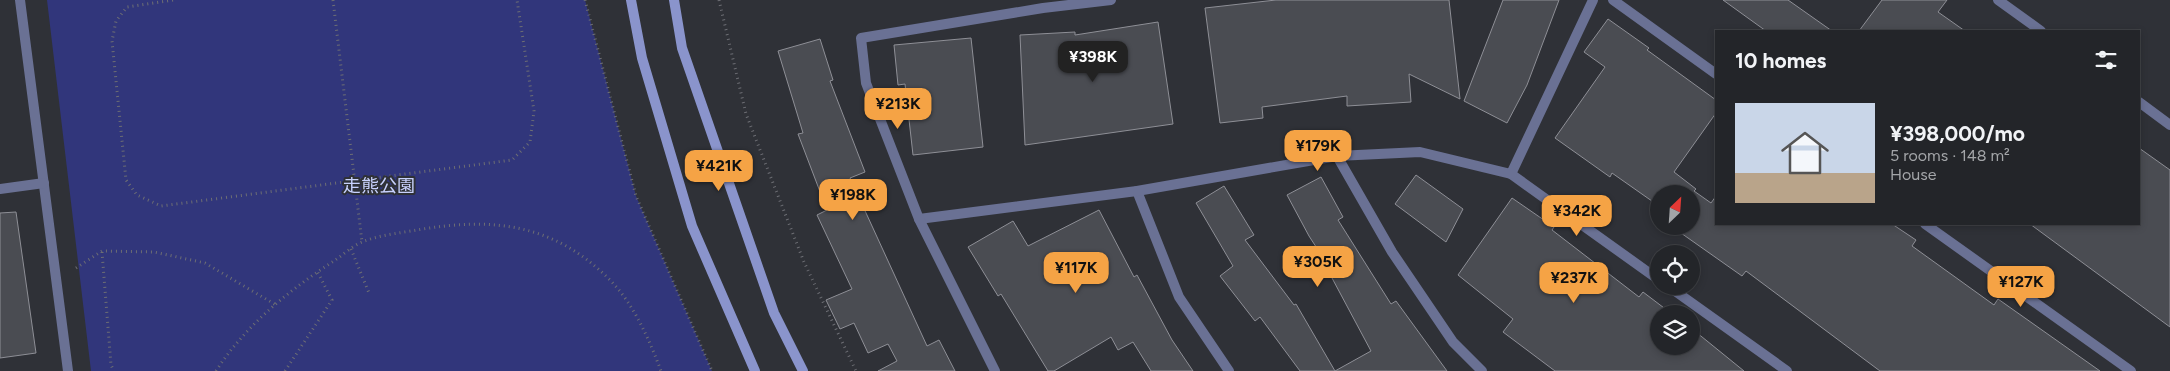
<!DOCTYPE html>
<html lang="en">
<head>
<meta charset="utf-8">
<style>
  :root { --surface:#232529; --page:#2f3135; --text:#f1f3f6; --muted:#a3a5a8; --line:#404246; --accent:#f5a345 }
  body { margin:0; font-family:Figtree,"Noto Sans JP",sans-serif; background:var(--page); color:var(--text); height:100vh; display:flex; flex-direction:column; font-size:19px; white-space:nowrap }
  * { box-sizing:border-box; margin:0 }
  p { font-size:16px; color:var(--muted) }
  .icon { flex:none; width:28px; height:28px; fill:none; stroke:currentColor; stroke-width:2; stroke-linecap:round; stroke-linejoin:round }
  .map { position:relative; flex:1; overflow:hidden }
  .sheet { position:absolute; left:1715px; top:30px; width:425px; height:195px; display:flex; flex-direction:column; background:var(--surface); border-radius:0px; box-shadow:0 2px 8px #0003,0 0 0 1px var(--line) }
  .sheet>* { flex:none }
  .needle { width:32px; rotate:25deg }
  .tools { position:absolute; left:1650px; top:185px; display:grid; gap:10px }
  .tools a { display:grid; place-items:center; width:50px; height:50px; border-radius:50%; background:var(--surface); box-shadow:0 2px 8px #0003,0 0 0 1px var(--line); font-size:25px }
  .price { position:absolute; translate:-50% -42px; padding:0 11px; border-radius:10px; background:var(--accent); color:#111; font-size:16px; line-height:32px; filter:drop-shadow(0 1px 2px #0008) }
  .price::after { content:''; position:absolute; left:50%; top:30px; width:15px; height:11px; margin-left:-8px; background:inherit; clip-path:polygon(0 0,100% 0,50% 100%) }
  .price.on { background:#222; color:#fff }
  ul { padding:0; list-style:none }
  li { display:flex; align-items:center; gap:15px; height:125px; padding:0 20px }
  li span { display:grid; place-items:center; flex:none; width:140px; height:100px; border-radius:0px; color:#555 }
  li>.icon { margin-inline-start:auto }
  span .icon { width:60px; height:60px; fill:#fffc; stroke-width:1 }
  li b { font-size:21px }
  h2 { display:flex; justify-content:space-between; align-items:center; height:60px; padding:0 20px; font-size:21px }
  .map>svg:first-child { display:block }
</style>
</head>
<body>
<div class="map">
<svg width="2170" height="371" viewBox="0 0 2170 371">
  <rect width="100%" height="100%" fill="#2f3137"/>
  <path fill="#31367b" d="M47,0H585L636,196L712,371H91Z"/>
  <g fill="#4a4c52" stroke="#8e8f96">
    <path d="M1276,0H1449L1460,99L1409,74L1411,102L1347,106V96L1262,107L1263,118L1220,123L1205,8Z"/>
    <path d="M1503,0H1559L1527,85L1507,123L1464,101Z"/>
    <path d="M1723,0H1788L1832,31H1766Z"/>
    <path d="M1882,0H1947L1938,12L1965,31H1859Z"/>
    <path d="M1608,19L1649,48L1647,50L1716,100V113L1674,172L1696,189L1694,191L1711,203L1716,196V224H1892L1916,240L1912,246L1994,305L1998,299L2100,371H1880L1746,271L1742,276L1671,226H1691V194H1659V206L1612,173L1610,177L1555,138L1605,67L1584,52Z"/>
    <path d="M1158,22L1173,124L1025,145L1020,35L1075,32V35Z"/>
    <path d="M971,38L983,147L913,155L905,84L898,85L894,45Z"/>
    <path d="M820,39L833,80L830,81L865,172L850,178L927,346L939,340L955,371H878L897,361L888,344L868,353L854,323L840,329L826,300L852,289L817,215L827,210L798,134L803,133L778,51Z"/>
    <path d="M2139,148L2170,170V327L2030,224H2139Z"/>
    <path d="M1416,175L1463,209L1446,242L1395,204Z"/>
    <path d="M1321,177L1343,217L1338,220L1391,304L1396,301L1447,371H1300L1260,317L1255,321L1220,276L1233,266L1196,203L1224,186L1254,235L1245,240L1294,305L1296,304L1335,371L1371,351L1332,278L1335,276L1309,236L1287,195Z"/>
    <path d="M1512,198L1554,227L1552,230L1639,297L1643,292L1672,314H1659V346H1691V328L1744,371H1555L1503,332L1513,319L1458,275Z"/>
    <path d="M1099,210L1134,277L1137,275L1172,340L1193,371H1151L1133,342L1118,350L1111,337L1054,371H1048L1001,294L998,296L968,247L1013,221L1028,246Z"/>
    <path d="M16,212L36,353L0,358V213Z"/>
  </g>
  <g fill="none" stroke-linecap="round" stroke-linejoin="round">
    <g stroke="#6d6e74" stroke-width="3" stroke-dasharray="1 4" stroke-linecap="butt">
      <path d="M173,0L127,7L116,21L112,41L126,180L137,195L161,206L512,160L530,142L534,111L517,0"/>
      <path d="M333,0L362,242"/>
      <path d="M585,0L636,196L712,371"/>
      <path d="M719,0L746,114L804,262L856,371"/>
      <path d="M351,249L369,293"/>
      <path d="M102,252L111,365L114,371"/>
      <path d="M76,268L102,251L154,252L205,263L276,305"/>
      <path d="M216,371C245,326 289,290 334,261C343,255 352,246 362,242C379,235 400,233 417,230C492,217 553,223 609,279C634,304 649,339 661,371"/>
      <path d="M285,371L332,300L317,271"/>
    </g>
    <g stroke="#6a7194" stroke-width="10">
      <path d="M20,0L68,371"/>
      <path d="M1613,0L1716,74"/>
      <path d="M1998,0L2041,31"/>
      <path d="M2139,102L2170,125"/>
      <path d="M1337,156L1392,252L1453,342L1482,371"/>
      <path d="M1511,174L1659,280"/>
      <path d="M0,189L44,183"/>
      <path d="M1137,191L1179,297L1229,371"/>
      <path d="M919,219L1137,191L1337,156L1420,152L1511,174L1593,0"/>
      <path d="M1925,224L2131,371"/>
      <path d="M1668,286L1787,371"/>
      <path d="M995,371L919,219L866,83L861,38L1043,8L1111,0"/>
    </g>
    <g stroke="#8a94cc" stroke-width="10">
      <path d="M631,0L642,58L692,226L755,371"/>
      <path d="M674,0L682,48L774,313L803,371"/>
    </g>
  </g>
  <g text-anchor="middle" stroke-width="4" stroke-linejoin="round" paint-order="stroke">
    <g font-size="18" fill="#c8d1fd" stroke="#2f3137">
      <text x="379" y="192">走熊公園</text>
    </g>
  </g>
</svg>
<div class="tools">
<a><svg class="needle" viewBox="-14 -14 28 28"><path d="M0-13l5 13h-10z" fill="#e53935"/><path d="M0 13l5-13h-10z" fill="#a3a5a8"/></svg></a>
<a><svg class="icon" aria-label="locate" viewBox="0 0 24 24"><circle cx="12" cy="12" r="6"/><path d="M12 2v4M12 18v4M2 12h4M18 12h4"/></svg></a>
<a><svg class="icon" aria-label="layers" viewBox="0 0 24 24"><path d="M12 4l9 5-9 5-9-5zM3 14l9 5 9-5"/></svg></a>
</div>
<b class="price on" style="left:1093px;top:83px">¥398K</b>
<b class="price" style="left:898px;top:130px">¥213K</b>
<b class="price" style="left:1318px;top:172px">¥179K</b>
<b class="price" style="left:719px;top:192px">¥421K</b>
<b class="price" style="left:853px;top:221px">¥198K</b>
<b class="price" style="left:1577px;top:237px">¥342K</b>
<b class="price" style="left:1318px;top:288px">¥305K</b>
<b class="price" style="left:1076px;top:294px">¥117K</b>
<b class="price" style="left:1574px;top:304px">¥237K</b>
<b class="price" style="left:2021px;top:308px">¥127K</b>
<section class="sheet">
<h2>10 homes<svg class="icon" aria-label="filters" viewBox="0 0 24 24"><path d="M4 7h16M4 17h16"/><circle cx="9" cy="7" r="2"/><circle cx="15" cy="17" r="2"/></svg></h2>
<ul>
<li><span style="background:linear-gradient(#c9d6e8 70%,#b9a48a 0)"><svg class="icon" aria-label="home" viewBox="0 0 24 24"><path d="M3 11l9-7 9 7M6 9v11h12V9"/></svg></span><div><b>¥398,000/mo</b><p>5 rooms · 148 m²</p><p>House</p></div></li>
</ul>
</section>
</div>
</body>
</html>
